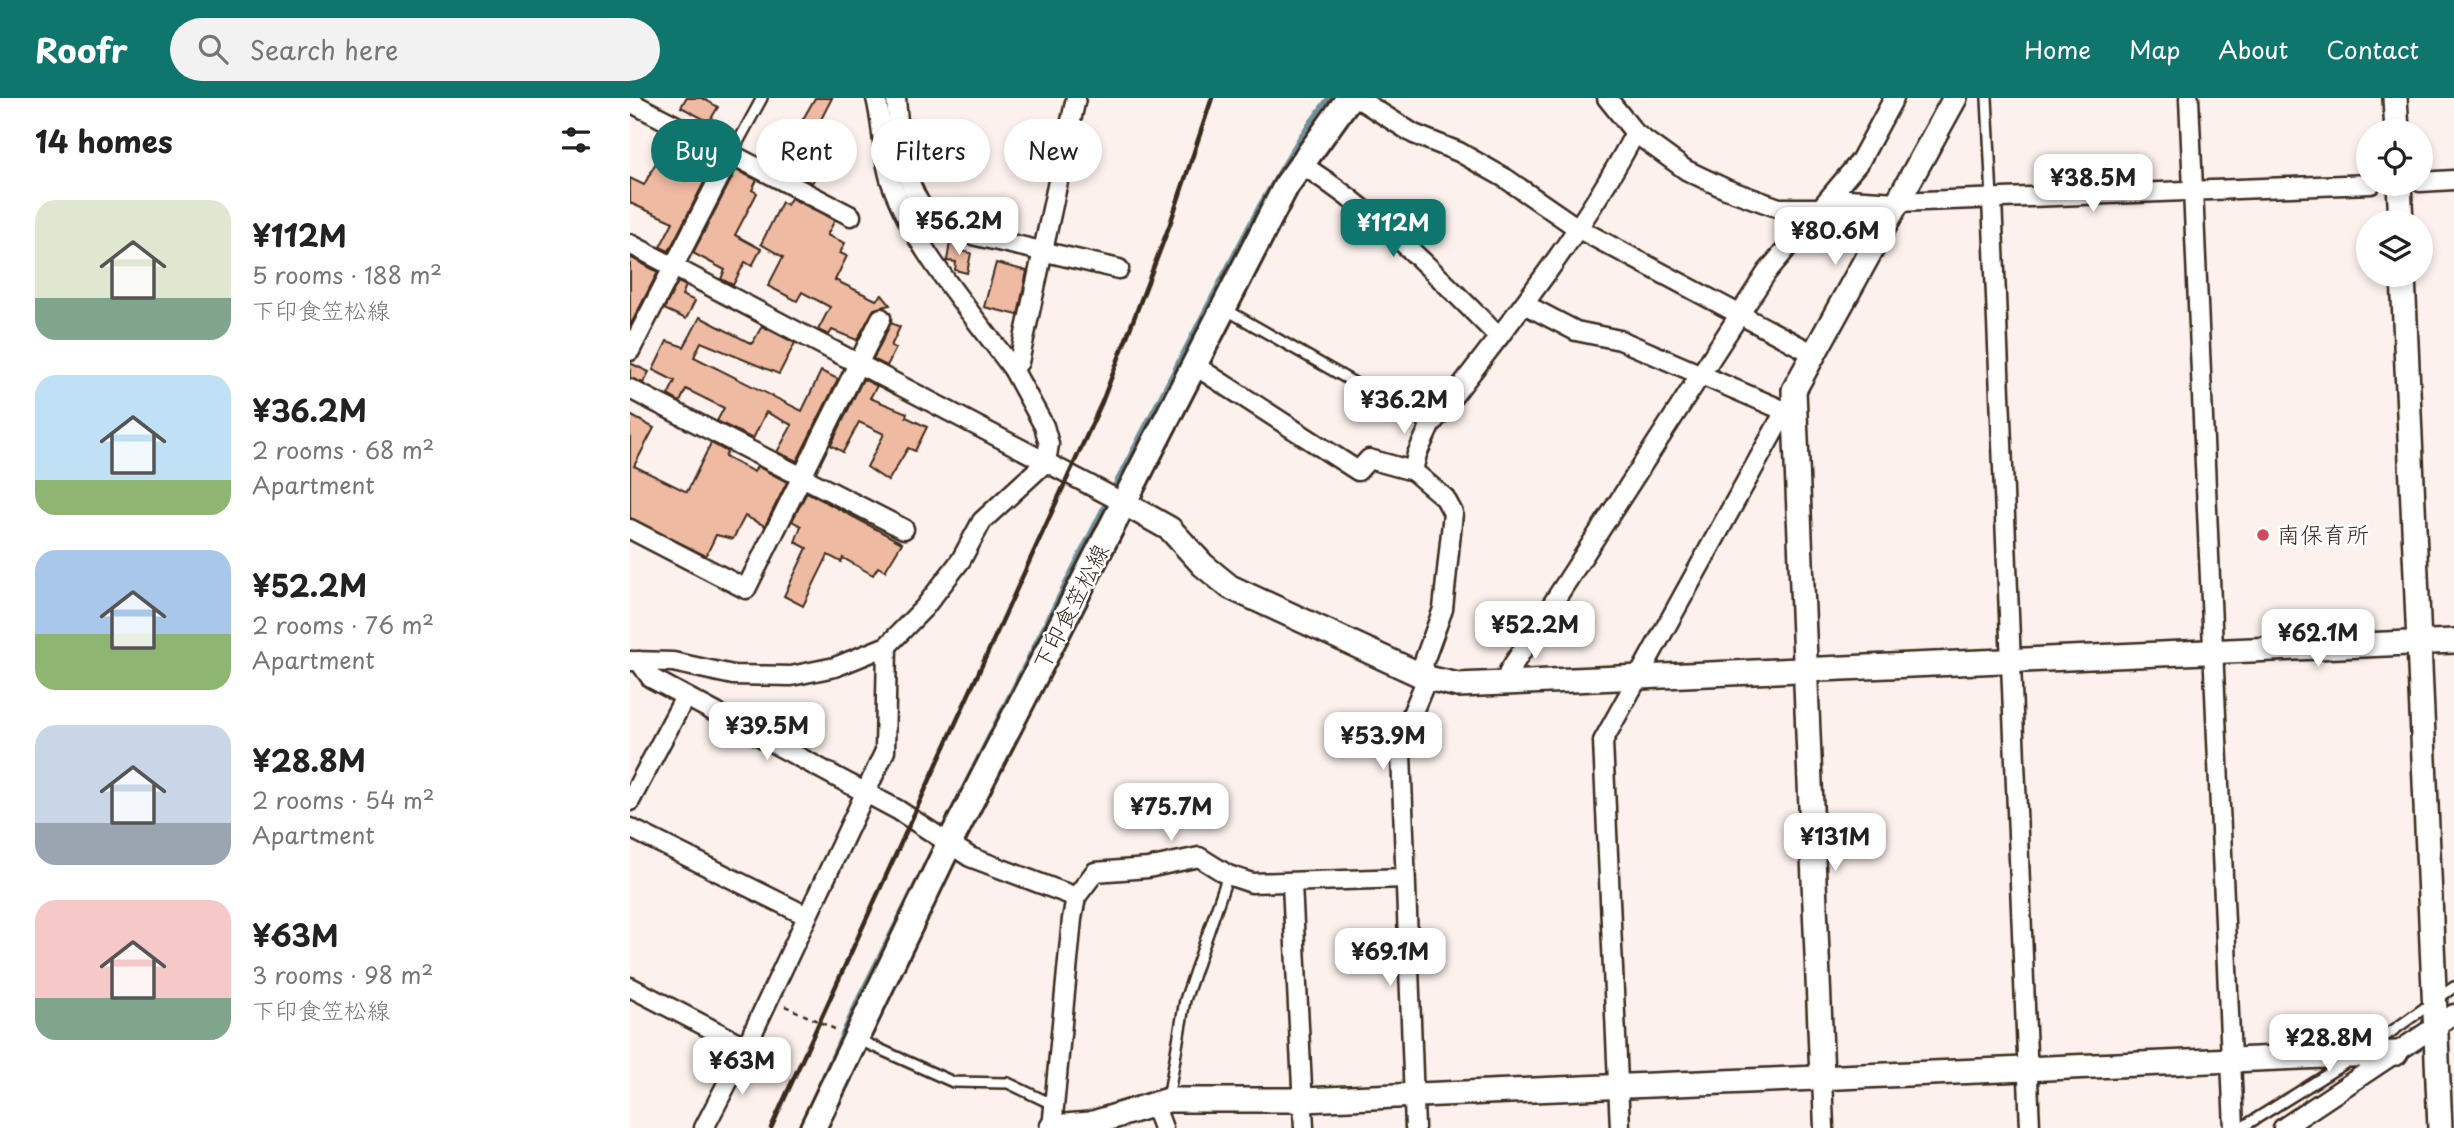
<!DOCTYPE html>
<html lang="en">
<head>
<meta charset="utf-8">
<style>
  :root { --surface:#fff; --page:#f2f2f2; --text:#222; --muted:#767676; --accent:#0f766e }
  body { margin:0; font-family:"Playpen Sans","Klee One",sans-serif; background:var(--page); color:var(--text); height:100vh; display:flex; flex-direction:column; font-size:26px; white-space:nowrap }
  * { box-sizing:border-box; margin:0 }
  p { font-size:23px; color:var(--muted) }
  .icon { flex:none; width:38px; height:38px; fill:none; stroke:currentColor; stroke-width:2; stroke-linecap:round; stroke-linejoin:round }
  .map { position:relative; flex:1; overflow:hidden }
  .side { display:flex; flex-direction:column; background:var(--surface); width:630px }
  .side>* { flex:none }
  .guide { position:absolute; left:21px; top:21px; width:665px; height:63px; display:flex; gap:14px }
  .tools { position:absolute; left:1726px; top:21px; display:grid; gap:14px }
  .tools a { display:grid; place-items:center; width:77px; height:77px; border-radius:50%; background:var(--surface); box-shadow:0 4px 10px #0003; font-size:35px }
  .price { position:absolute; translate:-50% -60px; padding:0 16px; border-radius:14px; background:#fff; color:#222; font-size:23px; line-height:46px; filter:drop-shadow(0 2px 4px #0008) }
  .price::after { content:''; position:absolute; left:50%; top:42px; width:21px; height:16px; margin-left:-10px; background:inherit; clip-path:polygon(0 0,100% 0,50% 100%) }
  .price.selected { background:var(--accent); color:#fff }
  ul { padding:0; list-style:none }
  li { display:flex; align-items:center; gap:21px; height:175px; padding:0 35px }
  li span { display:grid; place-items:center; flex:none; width:196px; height:140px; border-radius:21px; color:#555 }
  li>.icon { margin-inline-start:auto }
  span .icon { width:84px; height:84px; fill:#fffc; stroke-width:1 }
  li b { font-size:30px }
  h2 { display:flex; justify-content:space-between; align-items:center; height:84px; padding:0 35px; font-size:30px }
  .pill { padding:0 24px; border-radius:32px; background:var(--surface); box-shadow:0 4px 10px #0003; font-size:24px; line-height:63px }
  .pill.selected { background:var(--accent); color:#fff }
  header { display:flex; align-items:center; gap:42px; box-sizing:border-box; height:98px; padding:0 35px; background:var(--accent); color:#fff }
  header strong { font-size:33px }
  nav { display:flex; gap:38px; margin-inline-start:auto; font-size:24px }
  .search { width:490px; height:63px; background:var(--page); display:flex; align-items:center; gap:18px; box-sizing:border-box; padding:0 24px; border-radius:38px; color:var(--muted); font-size:26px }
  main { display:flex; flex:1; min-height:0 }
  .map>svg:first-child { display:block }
</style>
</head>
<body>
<header>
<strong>Roofr</strong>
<div class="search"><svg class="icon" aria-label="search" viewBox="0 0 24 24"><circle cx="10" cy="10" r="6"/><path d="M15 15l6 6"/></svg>Search here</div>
<nav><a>Home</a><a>Map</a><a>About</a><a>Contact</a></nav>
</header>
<main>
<section class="side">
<h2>14 homes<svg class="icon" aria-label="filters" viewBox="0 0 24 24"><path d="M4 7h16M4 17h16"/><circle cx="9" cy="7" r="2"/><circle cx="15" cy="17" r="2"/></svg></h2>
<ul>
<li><span style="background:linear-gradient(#dfe7d0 70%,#7fa58c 0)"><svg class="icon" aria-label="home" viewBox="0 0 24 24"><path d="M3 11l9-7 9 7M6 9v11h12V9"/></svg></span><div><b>¥112M</b><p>5 rooms · 188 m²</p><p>下印食笠松線</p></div></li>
<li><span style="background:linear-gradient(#bfe0f5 75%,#8fb573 0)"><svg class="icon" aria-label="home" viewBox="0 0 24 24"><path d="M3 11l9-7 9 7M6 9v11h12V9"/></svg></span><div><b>¥36.2M</b><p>2 rooms · 68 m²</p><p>Apartment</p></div></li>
<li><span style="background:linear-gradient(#a9c7e8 60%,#8fb573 0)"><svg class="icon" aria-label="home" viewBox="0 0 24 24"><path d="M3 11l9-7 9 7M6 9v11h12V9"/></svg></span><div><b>¥52.2M</b><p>2 rooms · 76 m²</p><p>Apartment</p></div></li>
<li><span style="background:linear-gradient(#c9d6e8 70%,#9aa5b1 0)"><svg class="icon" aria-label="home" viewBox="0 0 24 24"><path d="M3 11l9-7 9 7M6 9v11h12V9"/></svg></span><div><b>¥28.8M</b><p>2 rooms · 54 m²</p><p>Apartment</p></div></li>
<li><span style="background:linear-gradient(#f6c9c9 70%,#7fa58c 0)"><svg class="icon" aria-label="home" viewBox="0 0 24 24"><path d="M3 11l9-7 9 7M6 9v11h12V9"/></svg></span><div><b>¥63M</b><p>3 rooms · 98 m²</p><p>下印食笠松線</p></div></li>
</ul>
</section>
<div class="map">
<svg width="1824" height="1030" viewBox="0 0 1824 1030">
  <rect width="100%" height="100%" fill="#fcf1ec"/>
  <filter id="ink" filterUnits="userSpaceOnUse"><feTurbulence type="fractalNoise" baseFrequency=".0143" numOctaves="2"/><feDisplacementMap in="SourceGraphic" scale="14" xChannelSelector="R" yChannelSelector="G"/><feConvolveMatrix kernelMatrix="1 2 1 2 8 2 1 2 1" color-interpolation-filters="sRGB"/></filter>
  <g filter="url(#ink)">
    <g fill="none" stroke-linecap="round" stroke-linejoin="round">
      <g stroke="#6d919c" stroke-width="4.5">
        <path d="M481,394L629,108L671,37L698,0"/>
        <path d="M310,736L477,402"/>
        <path d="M170,1030L229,899L307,743"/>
      </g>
    </g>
    <g fill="#efbaa2" stroke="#3b2a1e" stroke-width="2">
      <path d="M56,0H72L88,9L79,24L51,9Z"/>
      <path d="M185,0H202L185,33L205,44L182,85L150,68L156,57L153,56Z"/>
      <path d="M37,44L86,61L39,153L30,149L43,124L0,105V80L14,87Z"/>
      <path d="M106,72L127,82L122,92L127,95L105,137L131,151L122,168L115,164L103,187L91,181L95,172L63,155Z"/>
      <path d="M161,100L205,122L197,137L215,145L210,155L217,158L205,182L246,202L252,197L260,207L244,211L227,242L202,232L199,237L188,232L200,209L172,194L167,203L138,188L153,159L131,146L152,104L157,107Z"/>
      <path d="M320,144L332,146L330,153L341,155L337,175L325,172L326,164L317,163Z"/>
      <path d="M0,159L28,174L0,228Z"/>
      <path d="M366,165L397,173L388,217L354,209Z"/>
      <path d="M48,184L56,188L52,197L65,203L56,221L34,211Z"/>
      <path d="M70,219L122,246L132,228L165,245L149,276L71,244L64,259L172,313L191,273L208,281L167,363L147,354L162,327L136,314L123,341L87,323L94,310L56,291L50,304L38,297L45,283L23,272L37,243L54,249Z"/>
      <path d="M261,225L270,229L261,248L266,250L257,268L243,261Z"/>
      <path d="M0,265L19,274L13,285L0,280Z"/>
      <path d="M233,281L247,288L240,300L277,315L276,319L297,329L285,353L278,350L258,383L237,369L254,336L229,324L213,354L201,347Z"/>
      <path d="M0,317L24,330L4,368L57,394L81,345L97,354L95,359L124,374L127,368L157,384L135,428L115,418L103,441L86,437L76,458L0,420Z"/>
      <path d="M177,394L272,445L255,473L248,469L243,477L213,460L211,464L198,457L173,508L154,498L177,450L165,444L171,428L162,423Z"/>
    </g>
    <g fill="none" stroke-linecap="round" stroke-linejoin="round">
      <defs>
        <g id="service">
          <path d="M1357,0L1362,101"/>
          <path d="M101,57L132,0"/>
          <path d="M595,211L800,328"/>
          <path d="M229,942L323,984L378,985L424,1007"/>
          <path d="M1737,951L1824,889"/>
          <path d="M538,1001L555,902L598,777"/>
          <path d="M1611,1030L1717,964"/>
        </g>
        <g id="minor">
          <path d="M246,0C253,27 252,57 261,84C286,154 340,212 383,271"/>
          <path d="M266,0C269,43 274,103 312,130L489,171"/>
          <path d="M727,0L784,36L829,54L875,80L949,131L1184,256"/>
          <path d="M977,0L1005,35L1056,72L1096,91L1149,110H1193"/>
          <path d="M1559,0L1604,1030"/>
          <path d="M0,4L221,118"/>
          <path d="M671,66C748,115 805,175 869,239"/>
          <path d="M1790,84L1824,82"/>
          <path d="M1201,100L1267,104L1741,86"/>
          <path d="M1362,101L1400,1030"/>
          <path d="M0,146L494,405"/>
          <path d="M894,206L946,233L990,242L1155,313L1164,312"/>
          <path d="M0,253L101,57"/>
          <path d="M564,267L728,373L739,361L783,373"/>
          <path d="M0,291L274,431"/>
          <path d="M0,431L116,491L251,220"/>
          <path d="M0,563L43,564L103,577L161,578L205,569L257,548L294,510L331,462L352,423L416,364L419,346L414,328L383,271L389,264L446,0"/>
          <path d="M9,563L21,580L268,712L340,759L446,799"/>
          <path d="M876,586L879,573L1137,174L1230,63L1264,0"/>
          <path d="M0,703L55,599"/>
          <path d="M0,730L177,818"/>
          <path d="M662,786L674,1030"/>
          <path d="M0,889L116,949"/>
          <path d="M1192,979L1194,1030"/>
          <path d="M524,1006L533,1030"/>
          <path d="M74,1030L116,949L255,653L257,548"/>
          <path d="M422,1030L442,821L446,799L465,774L518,770L569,759L598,777L622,785L775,780"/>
          <path d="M785,1030L771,655L775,633L797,580L793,566L813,511L823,415L815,400L783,373L787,356L800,328C873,233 949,141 1005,35"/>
          <path d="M990,1030L973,643L1155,313"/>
          <path d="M1653,1030L1824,916"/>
        </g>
        <g id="tertiary">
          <path d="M1765,0L1767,33"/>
          <path d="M1769,86L1771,124"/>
          <path d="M1773,177L1810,1030"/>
          <path d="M494,405L540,431L573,467L600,489L797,580L828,587L1824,543"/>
          <path d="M1192,979L1164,292L1325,0"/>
          <path d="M422,1029L460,1026L538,1002H673L1766,955"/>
        </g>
        <path id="secondary" d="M183,1030L320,744L656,88L719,0"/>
      </defs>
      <use href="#service" stroke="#3b2a1e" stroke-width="14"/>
      <use href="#minor" stroke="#3b2a1e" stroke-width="23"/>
      <use href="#tertiary" stroke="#3b2a1e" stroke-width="28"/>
      <use href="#secondary" stroke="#3b2a1e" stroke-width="30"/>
      <path stroke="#3b2a1e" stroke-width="2.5" stroke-dasharray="5 5" stroke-linecap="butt" d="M155,908L209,933"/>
      <use href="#service" stroke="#fff" stroke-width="9"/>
      <use href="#minor" stroke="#fff" stroke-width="18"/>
      <use href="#tertiary" stroke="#fff" stroke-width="23"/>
      <use href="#secondary" stroke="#fff" stroke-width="24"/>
      <path stroke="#3b2a1e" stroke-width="4.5" d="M141,1030L472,304L540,126L582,0"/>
    </g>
  </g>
  <circle fill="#d1495b" stroke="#fff" stroke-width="2.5" cx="1633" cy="437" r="7"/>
  <g text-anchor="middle" stroke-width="5" stroke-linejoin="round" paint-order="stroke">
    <g font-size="23" fill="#3b2a1e" stroke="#fff" text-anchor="start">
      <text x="1647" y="445">南保育所</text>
    </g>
    <g font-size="23" fill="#3b2a1e" stroke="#fff">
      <text transform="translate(441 509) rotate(-63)" y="8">下印食笠松線</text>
    </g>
  </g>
</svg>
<div class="tools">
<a><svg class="icon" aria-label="locate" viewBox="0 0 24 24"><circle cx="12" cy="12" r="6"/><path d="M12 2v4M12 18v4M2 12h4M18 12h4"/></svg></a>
<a><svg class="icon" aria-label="layers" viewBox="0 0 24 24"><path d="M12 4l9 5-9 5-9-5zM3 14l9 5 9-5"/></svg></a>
</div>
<b class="price" style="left:1463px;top:116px">¥38.5M</b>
<b class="price" style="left:329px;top:159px">¥56.2M</b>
<b class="price selected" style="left:763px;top:161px">¥112M</b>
<b class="price" style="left:1205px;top:169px">¥80.6M</b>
<b class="price" style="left:774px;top:338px">¥36.2M</b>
<b class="price" style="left:905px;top:563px">¥52.2M</b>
<b class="price" style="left:1688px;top:571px">¥62.1M</b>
<b class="price" style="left:137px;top:664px">¥39.5M</b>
<b class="price" style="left:753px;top:674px">¥53.9M</b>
<b class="price" style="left:541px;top:745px">¥75.7M</b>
<b class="price" style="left:1205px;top:775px">¥131M</b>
<b class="price" style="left:760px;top:890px">¥69.1M</b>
<b class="price" style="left:1699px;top:976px">¥28.8M</b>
<b class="price" style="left:112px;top:999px">¥63M</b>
<div class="guide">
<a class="pill selected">Buy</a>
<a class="pill">Rent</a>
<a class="pill">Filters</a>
<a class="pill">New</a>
</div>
</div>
</main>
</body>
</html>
